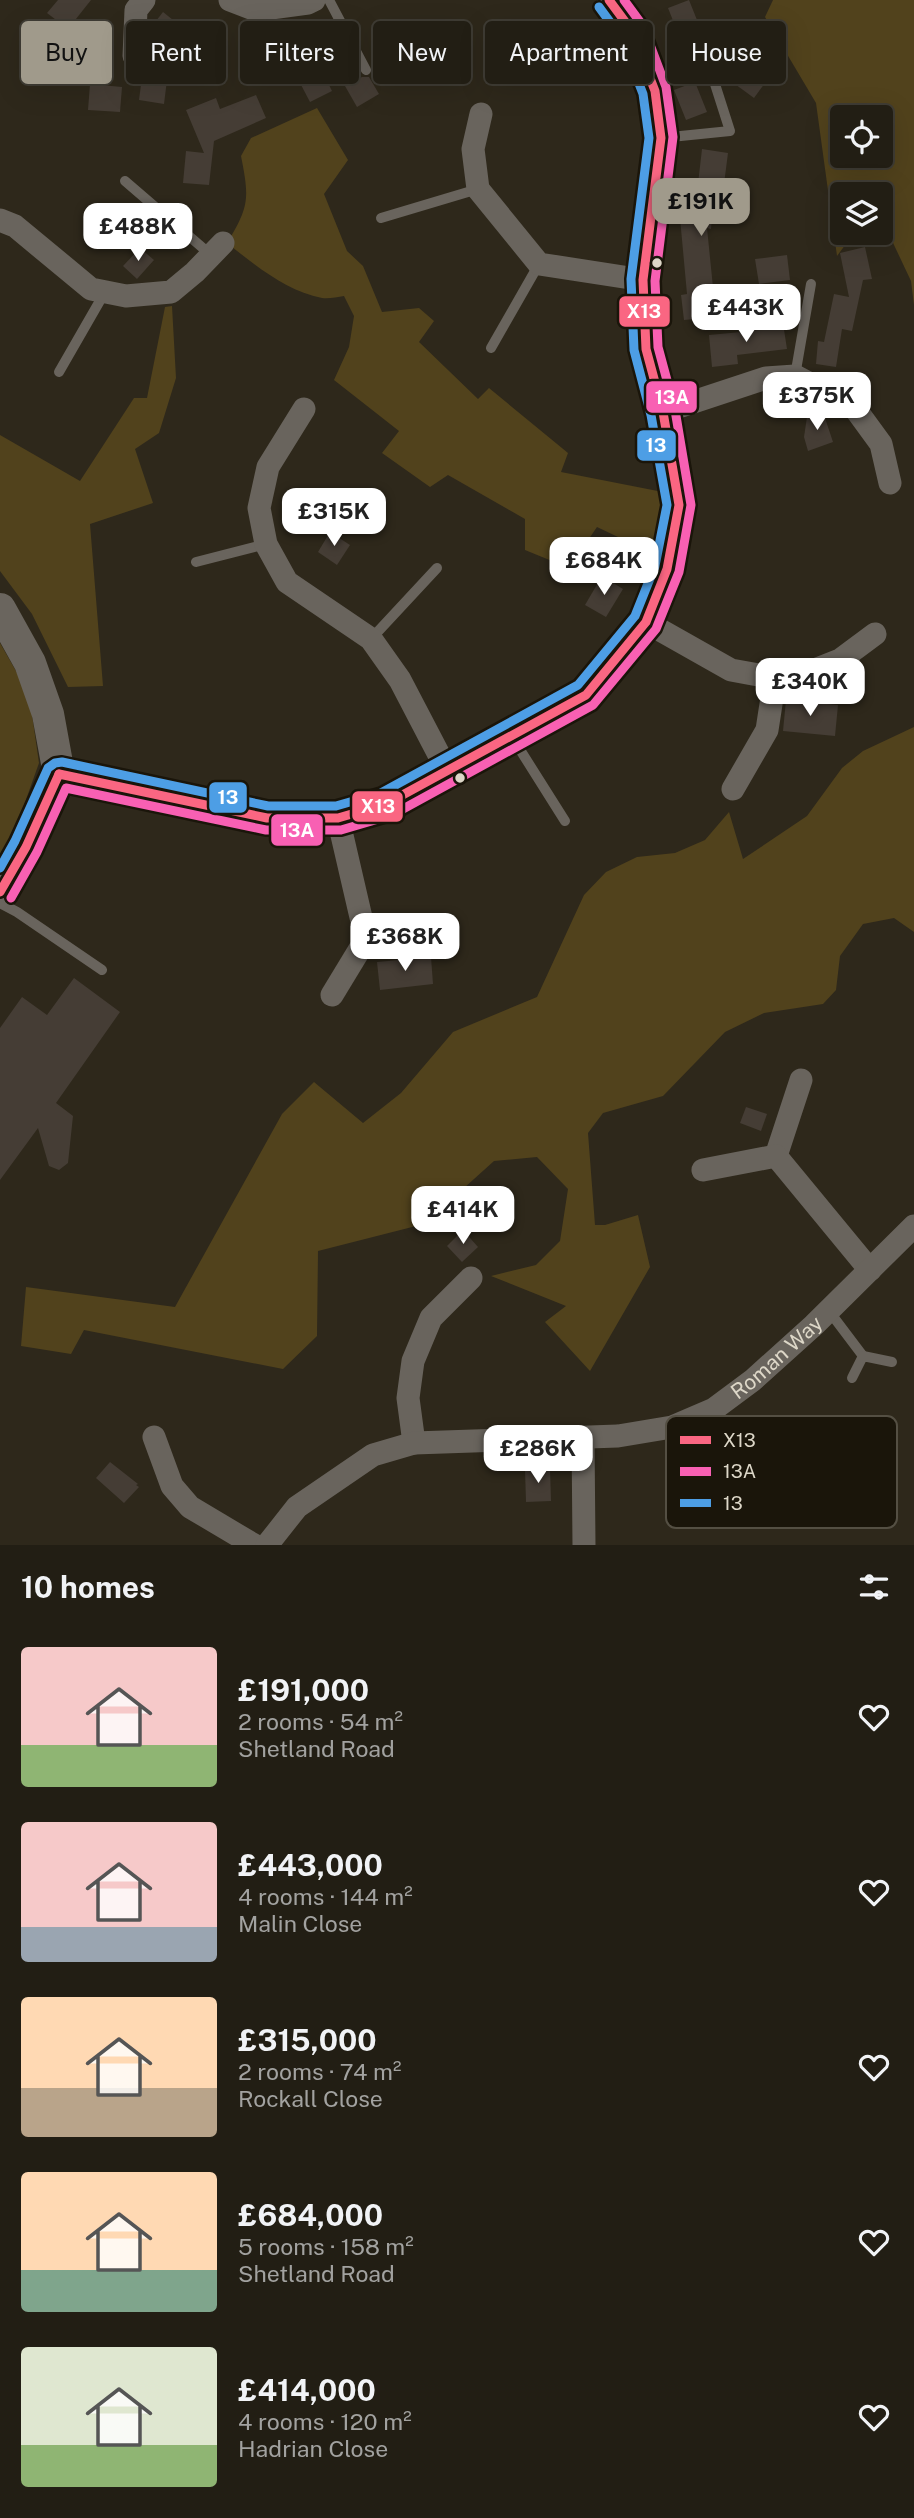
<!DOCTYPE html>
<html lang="en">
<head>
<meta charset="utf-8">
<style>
  :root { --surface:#221e14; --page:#2a271d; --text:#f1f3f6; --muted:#a2a2a0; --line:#3f3c34; --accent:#a09a8b }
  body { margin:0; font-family:"Public Sans",sans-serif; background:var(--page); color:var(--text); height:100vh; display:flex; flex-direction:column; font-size:26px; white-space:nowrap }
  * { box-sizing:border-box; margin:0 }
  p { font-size:23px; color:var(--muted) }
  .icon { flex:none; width:38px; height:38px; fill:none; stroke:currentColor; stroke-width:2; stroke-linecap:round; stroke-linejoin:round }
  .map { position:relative; height:1545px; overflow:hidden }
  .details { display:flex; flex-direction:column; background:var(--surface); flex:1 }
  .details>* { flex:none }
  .top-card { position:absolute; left:21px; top:21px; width:873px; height:63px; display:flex; gap:14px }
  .buttons { position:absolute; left:830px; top:105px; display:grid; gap:14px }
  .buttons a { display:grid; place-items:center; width:63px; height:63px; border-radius:7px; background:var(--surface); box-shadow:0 7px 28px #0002,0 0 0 2px var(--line); font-size:35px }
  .price { position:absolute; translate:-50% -60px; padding:0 16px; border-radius:14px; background:#fff; color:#222; font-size:23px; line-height:46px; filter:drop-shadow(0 2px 4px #0008) }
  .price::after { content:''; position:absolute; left:50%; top:42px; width:21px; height:16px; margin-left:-10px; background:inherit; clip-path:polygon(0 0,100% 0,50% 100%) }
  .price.active { background:var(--accent); color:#111 }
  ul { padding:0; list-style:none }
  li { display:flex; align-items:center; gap:21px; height:175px; padding:0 21px }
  li span { display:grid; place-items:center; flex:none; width:196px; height:140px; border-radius:7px; color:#555 }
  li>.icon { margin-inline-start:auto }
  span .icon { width:84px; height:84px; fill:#fffc; stroke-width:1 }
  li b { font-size:30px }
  h2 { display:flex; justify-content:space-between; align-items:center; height:84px; padding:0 21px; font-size:30px }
  .pill { padding:0 24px; border-radius:7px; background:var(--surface); box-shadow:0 7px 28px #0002,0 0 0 2px var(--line); font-size:24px; line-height:63px }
  .pill.active { background:var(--accent); color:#111 }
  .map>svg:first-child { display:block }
</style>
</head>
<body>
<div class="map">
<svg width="914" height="1545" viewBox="0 0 914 1545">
  <rect width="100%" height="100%" fill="#2e281b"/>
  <g fill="#51421c" fill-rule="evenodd">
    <path d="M773,0H914V305L911,281L886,228L880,222V194H842V233H854L837,256L816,103L765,17ZM880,117V156H842V117Z"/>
    <path d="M317,108L348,160L324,194L347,251L363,266L382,312L419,308L434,321L419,342L478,399L489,388L568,453L561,472L673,494L660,557L597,527L569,568L525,550V519L448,475L430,487L382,453L399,431L334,380L349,347L354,316L344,296C337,297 329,299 322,298C286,291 255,265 227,243C250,206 249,197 241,156L251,138Z"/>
    <path d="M172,306L176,378L159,433L135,449L153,503L90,524L103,686L68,687L32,614L0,571V435L80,481L134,398H147L165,307Z"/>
    <path d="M0,643L29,694L39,763L7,853L0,864Z"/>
    <path d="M914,727V932L894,918L863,924L840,956L836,990L823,1004L764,1013L725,1032L663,1096L603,1113L588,1133L595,1225H605L638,1215L650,1267L590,1371L545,1322L566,1306L491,1276L536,1265L560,1241L568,1189L537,1157L494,1161L424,1224L318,1251L317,1336L283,1369L84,1330L71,1354L21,1346L26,1287L175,1307L282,1114L314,1082L363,1123L401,1093L453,1032L537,997L584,895L606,872L637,857L675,853L705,840L729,812L743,859L807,816L842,768L863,751Z"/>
  </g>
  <g fill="#453d35">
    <path d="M58,0H91L68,29L47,13Z"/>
    <path d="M689,0L701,30L680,38L668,8Z"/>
    <path d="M163,12L188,32L172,52L149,34V30Z"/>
    <path d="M315,24L325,47L304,56L293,34Z"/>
    <path d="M63,39L89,41L87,72L61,71Z"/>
    <path d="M741,61L767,80L754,98L728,79Z"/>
    <path d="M143,69L168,72L164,104L139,100Z"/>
    <path d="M321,69L332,91L310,102L299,81Z"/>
    <path d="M362,77H369L379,94L357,107L345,86Z"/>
    <path d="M695,82L707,112L686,120L674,90Z"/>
    <path d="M90,84L122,87L120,112L88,110Z"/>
    <path d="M256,95L266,118L214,141L209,185L183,183L186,151L204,153L186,110L216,98L220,109Z"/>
    <path d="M702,149L728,153L724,184L715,183L711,229L707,228L716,317L684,320L681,295L687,294L680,218L681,200L696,201Z"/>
    <path d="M865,247L872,279L863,280L852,331L842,329L836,367L816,364L818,341L824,342L834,294L849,297L840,253Z"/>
    <path d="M140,248L154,260L137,279L123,266Z"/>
    <path d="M787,255L790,280L759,284L755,259Z"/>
    <path d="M783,323L787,349L737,355L738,364L712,367L709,335L752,331V327Z"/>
    <path d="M823,412L833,442L808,451L804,437L807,417Z"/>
    <path d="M330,532L350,545L337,565L318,552Z"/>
    <path d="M602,576L623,589L606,617L585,605Z"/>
    <path d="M786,700L838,705L835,736L783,731Z"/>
    <path d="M431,957L433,984L380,990L377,962Z"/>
    <path d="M74,978L120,1012L56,1103L73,1116L68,1163L59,1170L49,1166L38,1128L0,1180V1028L22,997L47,1015Z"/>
    <path d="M746,1107L767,1114L761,1131L740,1123Z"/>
    <path d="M463,1230L478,1247L462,1262L447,1246Z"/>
    <path d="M110,1462L138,1484L136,1485L139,1487L124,1503L96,1478Z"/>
    <path d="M550,1469L551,1501L526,1502L525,1470Z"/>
  </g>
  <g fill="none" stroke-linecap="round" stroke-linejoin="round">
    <g stroke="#69645d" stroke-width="10">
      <path d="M329,0L366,70"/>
      <path d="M661,138L730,131L714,81"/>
      <path d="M125,181L211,255"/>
      <path d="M381,218L478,189"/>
      <path d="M491,348L539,264"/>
      <path d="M59,372L105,292"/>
      <path d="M795,376L811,284"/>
      <path d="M196,562L266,544"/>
      <path d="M371,639L437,568"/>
      <path d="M512,737L565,821"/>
      <path d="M0,903L17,912L102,970"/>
      <path d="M829,1311L863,1356"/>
      <path d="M852,1378L863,1356L892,1362"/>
    </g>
    <g stroke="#69645d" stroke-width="23">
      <path d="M230,0L256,10L308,3L314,0"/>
      <path d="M134,56L136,10L144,0"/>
      <path d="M481,114L473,149L478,189L539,264L643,280"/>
      <path d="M0,220L15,226L91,289L126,296L171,292L195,272L223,243"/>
      <path d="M304,409L268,467L259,508L266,544L287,582L371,639L400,680L448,772"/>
      <path d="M663,412L766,378L795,376L854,407L881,444L890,483"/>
      <path d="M646,622L731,670L775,678L802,675L840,660L875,634"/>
      <path d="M59,774L267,818H338L386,804L586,695L646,622L667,569L679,505L663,412L646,349L643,280L661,138L655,91L632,31L609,0"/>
      <path d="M733,789L767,730L775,678"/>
      <path d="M338,818L366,939"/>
      <path d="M366,939L447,932"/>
      <path d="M332,995L366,939"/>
      <path d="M776,1156L801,1080"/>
      <path d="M703,1170L776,1156L870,1270"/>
      <path d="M154,1437L172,1486L190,1507L254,1545"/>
      <path d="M583,1438L584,1545"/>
      <path d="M414,1443L408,1398L413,1361L431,1318L471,1278"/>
      <path id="s1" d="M267,1545L297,1507L373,1455L414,1443L618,1436L672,1427L714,1409L753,1380L814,1325L914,1226"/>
    </g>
    <path stroke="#6a655e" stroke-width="32" d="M0,609L30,663L48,714L59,774L26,847L0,892"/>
    <defs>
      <g id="bus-1">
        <path d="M59,774L267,818H338L386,804L586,695L646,622L667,569L679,505L663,412L646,349L643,280L661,138L655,91L632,31L609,0"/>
        <path d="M0,892L26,847L59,774"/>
      </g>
      <path id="bus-2" d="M11,898L37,852L66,788L266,830H341L392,815L593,705L656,629L679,572L691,505L675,410L658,347L655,281L673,137L666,87L643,26L624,0"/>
      <path id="bus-3" d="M0,868L15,841L48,768L55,763L62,762L268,806H336L381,793L578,685L635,616L655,566L667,505L651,415L634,350L631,279L649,138L643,94L621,37L599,7"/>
    </defs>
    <use href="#bus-1" stroke="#1a150a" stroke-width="14"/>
    <use href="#bus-2" stroke="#1a150a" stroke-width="14"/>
    <use href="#bus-3" stroke="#1a150a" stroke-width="14"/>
    <use href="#bus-1" stroke="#fa6682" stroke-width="9"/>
    <use href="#bus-2" stroke="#f860b3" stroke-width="9"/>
    <use href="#bus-3" stroke="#4d9ee5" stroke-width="9"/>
  </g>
  <g fill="#ddd7c8" stroke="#1a150a" stroke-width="2.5">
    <circle cx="657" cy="263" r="6"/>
    <circle cx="460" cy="778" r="6"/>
  </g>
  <g text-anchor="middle" stroke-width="7" stroke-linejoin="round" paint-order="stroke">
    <g font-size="21" fill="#ddd7c8" stroke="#1a150a">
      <text dy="7" stroke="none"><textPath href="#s1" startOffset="569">Roman Way</textPath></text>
    </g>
  </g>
  <rect x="666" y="1416" width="231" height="112" rx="10" fill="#1a150a" stroke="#544f43" stroke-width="2"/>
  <rect x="680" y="1436" width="31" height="8" fill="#fa6682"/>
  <rect x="680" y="1467" width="31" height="9" fill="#f860b3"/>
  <rect x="680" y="1499" width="31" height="8" fill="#4d9ee5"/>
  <g font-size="19" fill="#ddd7c8">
    <text x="723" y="1447">X13</text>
    <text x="723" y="1478">13A</text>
    <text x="723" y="1510">13</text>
  </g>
  <g stroke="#1a150a" stroke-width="2.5">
    <rect x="618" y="295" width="53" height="33" rx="7" fill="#fa6682"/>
    <rect x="645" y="380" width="53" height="34" rx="7" fill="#f860b3"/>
    <rect x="636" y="429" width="41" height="33" rx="7" fill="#4d9ee5"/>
    <rect x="208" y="781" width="40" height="33" rx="7" fill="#4d9ee5"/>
    <rect x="351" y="790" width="53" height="33" rx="7" fill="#fa6682"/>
    <rect x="270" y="813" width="54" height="34" rx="7" fill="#f860b3"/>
  </g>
  <g font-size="19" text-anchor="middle" font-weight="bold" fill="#fff">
    <text x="644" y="318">X13</text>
    <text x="672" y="404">13A</text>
    <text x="656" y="452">13</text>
    <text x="228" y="804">13</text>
    <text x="378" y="813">X13</text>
    <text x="297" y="837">13A</text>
  </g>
</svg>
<div class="buttons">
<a><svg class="icon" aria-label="locate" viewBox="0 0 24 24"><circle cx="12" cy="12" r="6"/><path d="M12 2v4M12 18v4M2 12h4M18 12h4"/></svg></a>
<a><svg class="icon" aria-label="layers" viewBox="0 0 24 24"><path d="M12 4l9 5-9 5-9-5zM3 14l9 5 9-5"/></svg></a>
</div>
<b class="price active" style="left:701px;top:238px">£191K</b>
<b class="price" style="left:138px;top:263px">£488K</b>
<b class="price" style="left:746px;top:344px">£443K</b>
<b class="price" style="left:817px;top:432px">£375K</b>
<b class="price" style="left:334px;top:548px">£315K</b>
<b class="price" style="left:604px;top:597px">£684K</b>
<b class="price" style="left:810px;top:718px">£340K</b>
<b class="price" style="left:405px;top:973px">£368K</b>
<b class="price" style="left:463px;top:1246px">£414K</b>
<b class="price" style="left:538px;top:1485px">£286K</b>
<div class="top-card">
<a class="pill active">Buy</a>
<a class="pill">Rent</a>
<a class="pill">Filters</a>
<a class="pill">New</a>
<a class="pill">Apartment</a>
<a class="pill">House</a>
</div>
</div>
<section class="details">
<h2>10 homes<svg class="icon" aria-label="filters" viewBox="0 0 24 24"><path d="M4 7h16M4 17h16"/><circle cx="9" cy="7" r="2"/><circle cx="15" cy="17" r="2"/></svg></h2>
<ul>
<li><span style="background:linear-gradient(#f6c9c9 70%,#8fb573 0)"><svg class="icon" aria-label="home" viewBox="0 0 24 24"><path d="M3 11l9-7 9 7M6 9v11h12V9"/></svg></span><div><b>£191,000</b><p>2 rooms · 54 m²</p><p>Shetland Road</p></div><svg class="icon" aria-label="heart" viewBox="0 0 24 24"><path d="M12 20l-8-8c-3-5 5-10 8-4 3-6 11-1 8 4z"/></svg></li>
<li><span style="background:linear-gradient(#f6c9c9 75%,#9aa5b1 0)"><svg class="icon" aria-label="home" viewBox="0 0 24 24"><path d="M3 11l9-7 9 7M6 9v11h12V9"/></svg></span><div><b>£443,000</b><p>4 rooms · 144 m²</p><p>Malin Close</p></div><svg class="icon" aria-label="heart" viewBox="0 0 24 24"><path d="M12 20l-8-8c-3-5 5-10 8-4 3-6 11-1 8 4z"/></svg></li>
<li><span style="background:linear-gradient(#ffd9b3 65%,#b9a48a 0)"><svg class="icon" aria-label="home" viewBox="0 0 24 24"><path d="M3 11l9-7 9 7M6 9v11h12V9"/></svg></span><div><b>£315,000</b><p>2 rooms · 74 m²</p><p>Rockall Close</p></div><svg class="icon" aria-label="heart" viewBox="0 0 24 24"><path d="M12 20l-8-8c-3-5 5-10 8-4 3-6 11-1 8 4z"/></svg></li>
<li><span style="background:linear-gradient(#ffd9b3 70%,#7fa58c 0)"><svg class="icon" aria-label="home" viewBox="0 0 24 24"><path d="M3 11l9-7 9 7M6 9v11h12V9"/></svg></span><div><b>£684,000</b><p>5 rooms · 158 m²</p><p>Shetland Road</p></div><svg class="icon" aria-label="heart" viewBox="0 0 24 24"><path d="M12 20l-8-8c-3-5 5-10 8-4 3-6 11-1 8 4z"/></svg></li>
<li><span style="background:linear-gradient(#dfe7d0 70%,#8fb573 0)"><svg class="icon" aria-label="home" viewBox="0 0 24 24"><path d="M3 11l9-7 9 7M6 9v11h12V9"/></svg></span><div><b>£414,000</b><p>4 rooms · 120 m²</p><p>Hadrian Close</p></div><svg class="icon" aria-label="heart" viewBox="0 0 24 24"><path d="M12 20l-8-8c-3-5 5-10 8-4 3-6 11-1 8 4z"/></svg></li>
</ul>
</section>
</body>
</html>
